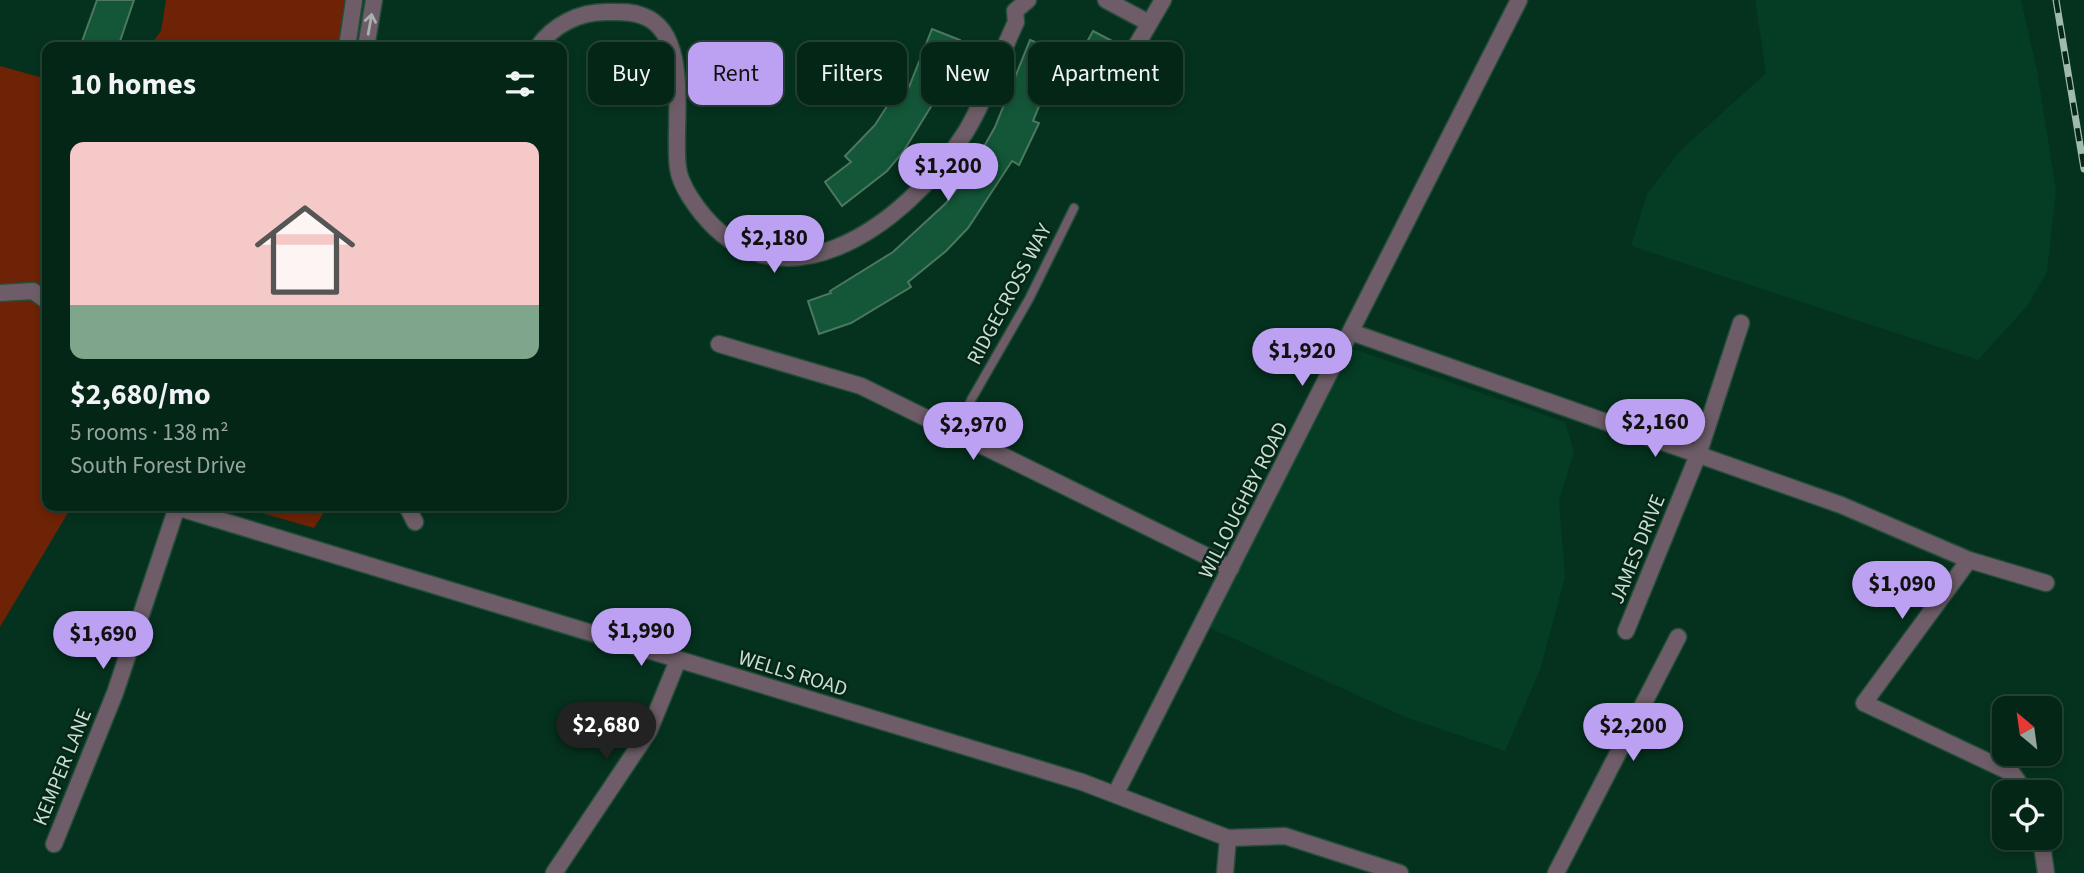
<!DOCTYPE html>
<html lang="en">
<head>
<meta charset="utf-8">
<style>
  :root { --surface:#042616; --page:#123223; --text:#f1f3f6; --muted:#97a5a1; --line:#254335; --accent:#bca0f2 }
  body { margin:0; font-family:"Source Sans 3",sans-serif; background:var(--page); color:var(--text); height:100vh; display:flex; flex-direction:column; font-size:26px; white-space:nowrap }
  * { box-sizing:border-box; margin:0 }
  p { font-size:23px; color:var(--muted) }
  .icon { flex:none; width:38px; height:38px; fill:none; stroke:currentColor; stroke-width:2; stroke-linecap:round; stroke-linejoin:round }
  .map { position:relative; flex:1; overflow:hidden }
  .sheet { position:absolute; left:42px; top:42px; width:525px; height:469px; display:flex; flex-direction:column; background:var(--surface); border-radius:14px; box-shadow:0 4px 10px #0003,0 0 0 2px var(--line) }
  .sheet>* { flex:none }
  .guide { position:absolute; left:588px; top:42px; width:665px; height:63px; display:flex; gap:14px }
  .needle { width:46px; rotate:331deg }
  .tools { position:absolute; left:1992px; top:696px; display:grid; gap:14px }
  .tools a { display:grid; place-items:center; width:70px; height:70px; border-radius:14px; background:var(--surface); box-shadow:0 4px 10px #0003,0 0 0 2px var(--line); font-size:35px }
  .price { position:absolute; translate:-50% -60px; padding:0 16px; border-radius:24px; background:var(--accent); color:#111; font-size:23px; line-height:46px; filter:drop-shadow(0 2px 4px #0008) }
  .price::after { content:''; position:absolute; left:50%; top:42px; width:21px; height:16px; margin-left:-10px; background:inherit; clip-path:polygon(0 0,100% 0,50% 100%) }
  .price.active { background:#222; color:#fff }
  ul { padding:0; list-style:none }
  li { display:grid; align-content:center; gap:14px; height:371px; padding:0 28px }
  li+li { border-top:2px solid var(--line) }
  li span { display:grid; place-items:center; height:217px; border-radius:14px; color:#555 }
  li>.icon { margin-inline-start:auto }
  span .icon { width:126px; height:126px; fill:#fffc; stroke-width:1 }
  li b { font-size:30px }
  h2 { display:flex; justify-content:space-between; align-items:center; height:84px; padding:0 28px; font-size:30px }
  .pill { padding:0 24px; border-radius:14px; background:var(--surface); box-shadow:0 4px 10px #0003,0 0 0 2px var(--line); font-size:24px; line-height:63px }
  .pill.active { background:var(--accent); color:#111 }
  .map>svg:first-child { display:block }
</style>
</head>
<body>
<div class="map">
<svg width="2084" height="873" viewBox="0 0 2084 873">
  <rect width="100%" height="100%" fill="#05321e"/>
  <g fill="#043c24">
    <path d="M1755,0H2021L2037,70L2056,190L2047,272L2028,305L1978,360L1631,246L1647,194L1679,152L1766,73Z"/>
    <path d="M1351,348L1565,422L1574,452L1559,500L1565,577L1540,670L1505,751L1405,717L1208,627Z"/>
  </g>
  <g fill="#6e2206">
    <path d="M166,0H347L339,47H149L161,31Z"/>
    <path d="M0,66L47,79V506H72L0,627Z"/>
    <path d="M237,506H328L314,528Z"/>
  </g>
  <g fill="#135738" stroke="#4d775f" stroke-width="2">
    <path d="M97,0H134L118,47H80Z"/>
    <path d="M932,29L960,40L940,92L903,152L887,171L842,206L825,182L851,162L845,156L875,125L889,103L893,105L904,84L909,87Z"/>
    <path d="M1093,31L1114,42L1099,69L1078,58Z"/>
    <path d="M1030,40L1061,52L1033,121L1039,123L1019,165L1012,161L968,228L946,251L908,282L911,287L851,323L819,334L808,301L831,293L830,291L893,252L945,204L968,175L995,127Z"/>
  </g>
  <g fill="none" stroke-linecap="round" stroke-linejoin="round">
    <defs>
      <path id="lane" d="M957,434L971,400L1029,299L1074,208"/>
      <g id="street">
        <path d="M1106,0L1149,23"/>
        <path d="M347,47L354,0"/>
        <path d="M366,47L374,0"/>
        <path d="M538,47C553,25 579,12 606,12C618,12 631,11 643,16C693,34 672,128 678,168C679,177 685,189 690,197C772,325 907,225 965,133C986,99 999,58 1016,22L1015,11L1028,0"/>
        <path d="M1132,53L1163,0"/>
        <path d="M0,293L33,291L47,301"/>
        <path d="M1351,332L1841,505L1969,560L2046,583"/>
        <path d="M719,344L861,386L1231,568"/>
        <path d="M173,506L1082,782L1228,838L1285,836L1400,873"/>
        <path d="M407,506L415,522"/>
        <path d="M1969,560L1864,703L2012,773L2026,793"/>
        <path d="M1626,631L1698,455L1741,323"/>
        <path d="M1116,793L1519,0"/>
        <path d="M2041,838L2046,873"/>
        <path d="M54,844L115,693L177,507"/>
        <path d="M554,873L649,731L678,660"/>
        <path d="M1225,873L1228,838"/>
        <path d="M1556,873L1678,637"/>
      </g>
    </defs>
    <use href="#lane" stroke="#244e3a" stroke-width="11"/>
    <use href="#street" stroke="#244e3a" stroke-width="19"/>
    <use href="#lane" stroke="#6e5d68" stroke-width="8"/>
    <use href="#street" stroke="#6e5d68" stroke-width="16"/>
    <defs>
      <path id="rail" d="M2056,0L2084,169"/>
    </defs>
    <use href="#rail" stroke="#a0bbab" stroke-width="7"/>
    <use href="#rail" stroke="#062617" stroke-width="4.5" stroke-dasharray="13" stroke-linecap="butt"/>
  </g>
  <defs><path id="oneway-shaft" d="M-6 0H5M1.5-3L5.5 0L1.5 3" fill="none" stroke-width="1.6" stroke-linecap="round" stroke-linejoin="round" transform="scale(1.75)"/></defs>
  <use stroke="#a8b1ac" href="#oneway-shaft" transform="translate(370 24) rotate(-80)"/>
  <g text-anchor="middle" stroke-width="5" stroke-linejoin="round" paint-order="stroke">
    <g font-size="21" fill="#c8ded0" stroke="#062617">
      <text transform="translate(1009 294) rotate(-62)" y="7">RIDGECROSS WAY</text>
      <text transform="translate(1243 500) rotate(-63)" y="7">WILLOUGHBY ROAD</text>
      <text transform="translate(1637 549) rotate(-68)" y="7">JAMES DRIVE</text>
      <text transform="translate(793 673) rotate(17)" y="7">WELLS ROAD</text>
      <text transform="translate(62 767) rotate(-68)" y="7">KEMPER LANE</text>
    </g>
  </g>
</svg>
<div class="tools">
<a><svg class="needle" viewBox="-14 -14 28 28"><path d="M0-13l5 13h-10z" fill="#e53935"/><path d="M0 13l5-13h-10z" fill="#97a5a1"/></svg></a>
<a><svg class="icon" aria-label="locate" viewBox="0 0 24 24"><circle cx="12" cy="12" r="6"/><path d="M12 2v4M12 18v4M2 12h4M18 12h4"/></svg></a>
</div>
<b class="price" style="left:948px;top:203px">$1,200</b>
<b class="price" style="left:774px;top:275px">$2,180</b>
<b class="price" style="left:1302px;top:388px">$1,920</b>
<b class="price" style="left:1655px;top:459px">$2,160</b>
<b class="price" style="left:973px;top:462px">$2,970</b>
<b class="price" style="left:1902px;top:621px">$1,090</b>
<b class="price" style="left:641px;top:668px">$1,990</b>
<b class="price" style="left:103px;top:671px">$1,690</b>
<b class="price active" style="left:606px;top:762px">$2,680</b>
<b class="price" style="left:1633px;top:763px">$2,200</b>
<div class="guide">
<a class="pill">Buy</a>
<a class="pill active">Rent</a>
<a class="pill">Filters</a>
<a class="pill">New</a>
<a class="pill">Apartment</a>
</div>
<section class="sheet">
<h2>10 homes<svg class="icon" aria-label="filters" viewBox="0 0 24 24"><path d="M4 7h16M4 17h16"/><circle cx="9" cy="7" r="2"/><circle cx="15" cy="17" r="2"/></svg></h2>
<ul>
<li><span style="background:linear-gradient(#f6c9c9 75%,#7fa58c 0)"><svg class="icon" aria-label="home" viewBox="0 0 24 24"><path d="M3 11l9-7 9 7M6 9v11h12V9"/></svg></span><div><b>$2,680/mo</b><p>5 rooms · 138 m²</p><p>South Forest Drive</p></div></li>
</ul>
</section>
</div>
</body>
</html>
